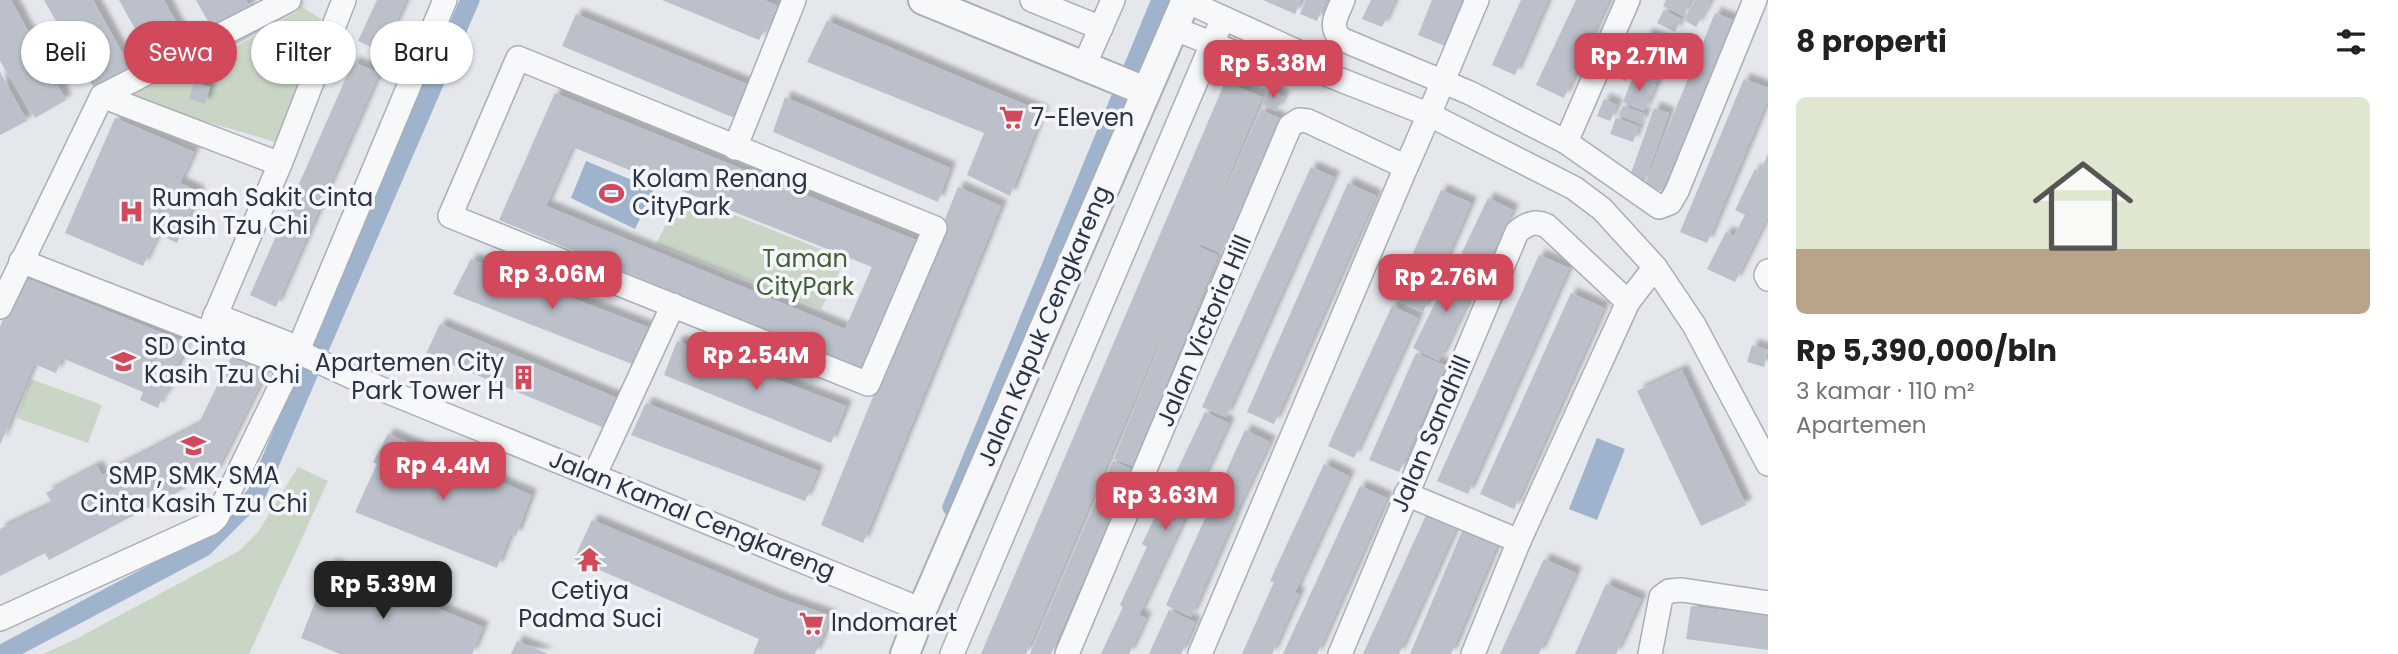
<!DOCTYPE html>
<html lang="id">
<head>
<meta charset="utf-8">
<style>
  :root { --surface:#fff; --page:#f2f2f2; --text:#202124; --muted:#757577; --accent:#d1495b }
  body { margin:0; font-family:Poppins,sans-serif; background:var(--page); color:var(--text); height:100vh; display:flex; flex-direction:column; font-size:26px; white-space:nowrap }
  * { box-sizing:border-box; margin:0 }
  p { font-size:23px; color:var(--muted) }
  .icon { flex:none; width:38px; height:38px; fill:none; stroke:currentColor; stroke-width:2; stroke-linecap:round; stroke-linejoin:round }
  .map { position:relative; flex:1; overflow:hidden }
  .side { display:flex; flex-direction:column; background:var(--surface); width:630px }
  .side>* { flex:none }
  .top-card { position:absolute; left:21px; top:21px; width:665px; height:63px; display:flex; gap:14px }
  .price { position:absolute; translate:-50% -60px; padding:0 16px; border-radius:14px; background:var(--accent); color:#fff; font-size:23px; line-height:46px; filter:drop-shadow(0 2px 4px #0008) }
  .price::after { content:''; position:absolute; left:50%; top:42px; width:21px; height:16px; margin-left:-10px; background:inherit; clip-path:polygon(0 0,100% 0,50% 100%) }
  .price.active { background:#222; color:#fff }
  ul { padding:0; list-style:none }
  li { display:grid; align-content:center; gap:14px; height:371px; padding:0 28px }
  li span { display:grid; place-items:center; height:217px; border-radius:10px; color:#555 }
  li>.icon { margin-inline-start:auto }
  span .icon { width:126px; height:126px; fill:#fffc; stroke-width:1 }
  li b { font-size:30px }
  h2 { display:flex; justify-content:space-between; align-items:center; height:84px; padding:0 28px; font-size:30px }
  .chip { padding:0 24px; border-radius:32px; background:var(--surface); box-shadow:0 2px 5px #0004; font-size:24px; line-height:63px }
  .chip.active { background:var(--accent); color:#fff }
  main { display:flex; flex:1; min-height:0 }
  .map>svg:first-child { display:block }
</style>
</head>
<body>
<main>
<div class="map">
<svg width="1768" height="654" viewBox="0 0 1768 654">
  <defs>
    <filter id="shadow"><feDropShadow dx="6" dy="-6" stdDeviation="2" flood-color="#0004"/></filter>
  </defs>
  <rect width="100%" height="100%" fill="#e4e7ec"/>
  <g fill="#c9d6c5">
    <path d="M301,6L321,19L276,142L131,100L137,82L196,69L298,11Z"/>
    <path d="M681,194L846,259L821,309L656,244Z"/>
    <path d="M31,379L102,405L88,443L17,418Z"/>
    <path d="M298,467L328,481L249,654H43L76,639L239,551L258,532Z"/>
  </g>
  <g fill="#9fb4cc">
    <path d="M586,161L654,189L635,229L571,198Z"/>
    <path d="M1597,438L1625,449L1597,520L1569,509Z"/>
  </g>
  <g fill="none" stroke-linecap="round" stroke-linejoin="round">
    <g stroke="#9fb4cc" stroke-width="19">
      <path d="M952,507L1161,0"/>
      <path d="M2,654L204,547L256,495L470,0"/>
    </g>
  </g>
  <g fill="#bbc0ca" fill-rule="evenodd" filter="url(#shadow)">
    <path d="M0,0H11L66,100L35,118L0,61Z"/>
    <path d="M44,0H93L131,69L95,90Z"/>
    <path d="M119,0H164L186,41L152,59Z"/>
    <path d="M196,0H246L250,8L211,27Z"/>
    <path d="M377,0H406L382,52L358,41Z"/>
    <path d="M662,0H764L778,6L759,40Z"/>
    <path d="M1263,0H1301L1295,14Z"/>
    <path d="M1306,0H1326L1317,21L1300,14Z"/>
    <path d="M1371,0H1395L1382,27L1362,19Z"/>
    <path d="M1432,0H1463L1445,46L1418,35Z"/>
    <path d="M1521,0H1548L1515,75L1492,65Z"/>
    <path d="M1576,0H1609L1564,98L1536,85Z"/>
    <path d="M1666,0H1691L1683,16L1663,6Z"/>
    <path d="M1695,0H1711L1696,27L1684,20Z"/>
    <path d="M293,1L298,10L190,70L184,61Z"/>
    <path d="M1664,10L1681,19L1675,32L1657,23Z"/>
    <path d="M1715,13L1733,20L1663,192L1645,184Z"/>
    <path d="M576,14L754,87L739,120L562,46Z"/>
    <path d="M827,21L1043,112L1010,196L967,175L984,133L807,62Z"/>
    <path d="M1647,34L1672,44L1656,83L1631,73Z"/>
    <path d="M1622,60L1632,64L1626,81L1616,77Z"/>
    <path d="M353,62L379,73L276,307L250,295Z"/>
    <path d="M0,72L27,121L0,135Z"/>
    <path d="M1634,75L1656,85L1644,111L1623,102Z"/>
    <path d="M1744,79L1768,88V99L1707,243L1680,232Z"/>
    <path d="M194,82L210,87L205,104L189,99Z"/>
    <path d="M1225,82L1262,97L1202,239L1261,110L1281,119L1221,253L1200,244L1199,247L1218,255L1133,466L1114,459L1189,271L1026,654H981Z"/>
    <path d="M1270,89L1284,97L1276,111L1262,104Z"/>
    <path d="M555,93L923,243L868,373L499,220ZM572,147L872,267L845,329L546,206Z"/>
    <path d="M785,97L950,168L938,202L773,132Z"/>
    <path d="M1604,99L1617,105L1610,121L1597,116Z"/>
    <path d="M1623,106L1645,114L1641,124L1619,115Z"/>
    <path d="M1654,108L1669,113L1644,184L1629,179Z"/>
    <path d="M115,118L194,152L180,183L199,192L177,243L158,234L143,266L65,233Z"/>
    <path d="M1616,118L1639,126L1633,142L1610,134Z"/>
    <path d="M1768,154V216L1735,282L1707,269L1726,232L1734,236L1745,215L1735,210L1755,169L1760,172Z"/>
    <path d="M1311,167L1334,177L1226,417L1202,407Z"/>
    <path d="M1348,183L1376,196L1274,424L1247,412Z"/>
    <path d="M958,187L1001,206L863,543L821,525Z"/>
    <path d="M1441,190L1471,203L1423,312L1393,298Z"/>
    <path d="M1488,198L1513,210L1482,275L1457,263Z"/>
    <path d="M1539,255L1569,268L1468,494L1437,481Z"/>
    <path d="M471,259L650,328L632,364L453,294Z"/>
    <path d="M1452,268L1478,281L1439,361L1413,348Z"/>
    <path d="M21,276L187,343L164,398L162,397L158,408L140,400L143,392L62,358L56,373L34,364L0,445V327Z"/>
    <path d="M1571,293L1604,308L1514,509L1480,494Z"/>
    <path d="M1392,306L1418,318L1354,458L1328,446Z"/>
    <path d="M440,324L622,400L609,430L426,354Z"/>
    <path d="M677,341L846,406L831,443L664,375Z"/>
    <path d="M1752,345L1768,350L1764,367L1747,362Z"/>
    <path d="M236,347L270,364L216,472L49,560L45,553L0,576V529L53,504L46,493L97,466L102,475L198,425Z"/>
    <path d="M1416,353L1446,366L1399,472L1369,460Z"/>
    <path d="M1682,370L1746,505L1701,526L1637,391Z"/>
    <path d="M646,403L818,471L805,501L631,435Z"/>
    <path d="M1205,412L1229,423L1139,615L1146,618L1129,654H1101L1123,607L1120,605L1147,547L1142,544Z"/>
    <path d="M1245,430L1270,442L1242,500L1191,617L1166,605Z"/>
    <path d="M388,434L531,495L516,536L510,535L497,568L355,512L377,464L373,462Z"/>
    <path d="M1113,461L1131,469L1051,654H1030Z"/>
    <path d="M1324,464L1349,476L1295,592L1299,594L1272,654H1242L1274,582L1270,581Z"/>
    <path d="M1360,486L1387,498L1331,623L1317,654H1283Z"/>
    <path d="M1427,513L1457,526L1399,654H1363Z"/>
    <path d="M592,520L782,599L831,616L815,654H753L759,639L574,559Z"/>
    <path d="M1465,524L1500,538L1451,654H1410Z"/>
    <path d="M1544,559L1576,573L1539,654H1500Z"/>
    <path d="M330,564L483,627L472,654H340L301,638Z"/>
    <path d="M1606,584L1641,599L1616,654H1575Z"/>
    <path d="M1691,606L1768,616V650L1686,639Z"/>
    <path d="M1169,610L1195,622L1181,654H1149Z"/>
    <path d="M517,641L548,654H511Z"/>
  </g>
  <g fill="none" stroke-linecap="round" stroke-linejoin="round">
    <defs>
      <g id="minor">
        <path d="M1032,0L1101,28"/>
        <path d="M1343,0C1337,15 1328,26 1341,39L1470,93L1566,142L1659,207L1670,203L1677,191L1755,0"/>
        <path d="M1186,1L1296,51L1313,69L1430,115L1574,188L1602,209L1655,267L1694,325L1768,464"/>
        <path d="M1173,28L1283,72L1313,69"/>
        <path d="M518,58L935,228L868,384L450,216Z"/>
        <path d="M1084,66L1113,0"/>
        <path d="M102,96L280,164"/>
        <path d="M1566,142L1628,0"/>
        <path d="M735,148L794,0"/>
        <path d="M21,261L290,366"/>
        <path d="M1768,271L1766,275L1768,279"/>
        <path d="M0,307L102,96L289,0"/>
        <path d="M215,315L299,348L307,356L350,376L922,610"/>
        <path d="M208,333L280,164L344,0"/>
        <path d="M594,476L673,305"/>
        <path d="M1406,494L1519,541"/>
        <path d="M0,619L211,523L217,517L299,348L445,0"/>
        <path d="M952,654L1223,18"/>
        <path d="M1067,654L1290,126L1299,120L1308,121L1406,167"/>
        <path d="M1200,654L1406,167C1431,112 1453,56 1477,0"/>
        <path d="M1340,654L1517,232C1527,224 1535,220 1547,226L1628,302"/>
        <path d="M1473,654L1519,541L1628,302L1655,267"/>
        <path d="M1650,654L1661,597L1669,591L1682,590L1768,603"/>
      </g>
      <g id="tertiary">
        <path d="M923,0L1145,91"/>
        <path d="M905,654L922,610L1186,0"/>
      </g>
    </defs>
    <use href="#minor" stroke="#a9aeb7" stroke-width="26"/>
    <use href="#tertiary" stroke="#a9aeb7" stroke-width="32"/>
    <use href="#minor" stroke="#f7f8fa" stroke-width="23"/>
    <use href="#tertiary" stroke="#f7f8fa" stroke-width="28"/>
  </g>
  <defs>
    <symbol id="supermarket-bare" viewBox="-9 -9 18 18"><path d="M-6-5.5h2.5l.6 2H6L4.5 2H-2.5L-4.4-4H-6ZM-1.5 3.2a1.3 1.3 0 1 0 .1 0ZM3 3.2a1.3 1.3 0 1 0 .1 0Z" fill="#d1495b" stroke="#f4f6f9" stroke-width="2.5" paint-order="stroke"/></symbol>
    <symbol id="stadium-bare" viewBox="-9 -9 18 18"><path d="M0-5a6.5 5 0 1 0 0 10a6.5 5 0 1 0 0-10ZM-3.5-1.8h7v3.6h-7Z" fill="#d1495b" stroke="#f4f6f9" stroke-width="2.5" paint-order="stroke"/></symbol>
    <symbol id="hospital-bare" viewBox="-9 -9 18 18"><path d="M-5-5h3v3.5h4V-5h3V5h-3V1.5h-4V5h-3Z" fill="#d1495b" stroke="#f4f6f9" stroke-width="2.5" paint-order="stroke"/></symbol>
    <symbol id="school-bare" viewBox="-9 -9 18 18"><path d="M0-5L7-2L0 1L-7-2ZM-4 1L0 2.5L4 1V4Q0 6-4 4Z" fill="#d1495b" stroke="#f4f6f9" stroke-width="2.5" paint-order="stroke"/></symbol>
    <symbol id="building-bare" viewBox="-9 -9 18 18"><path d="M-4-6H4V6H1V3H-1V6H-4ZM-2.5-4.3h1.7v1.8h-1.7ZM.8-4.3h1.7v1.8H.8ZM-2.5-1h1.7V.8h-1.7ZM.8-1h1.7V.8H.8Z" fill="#d1495b" stroke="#f4f6f9" stroke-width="2.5" paint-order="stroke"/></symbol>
    <symbol id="temple-bare" viewBox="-9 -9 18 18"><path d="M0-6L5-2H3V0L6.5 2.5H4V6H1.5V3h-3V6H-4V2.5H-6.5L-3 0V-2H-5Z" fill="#d1495b" stroke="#f4f6f9" stroke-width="2.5" paint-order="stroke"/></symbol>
  </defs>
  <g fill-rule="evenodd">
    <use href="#supermarket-bare" x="994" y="100" width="35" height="35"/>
    <use href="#stadium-bare" x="594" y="176" width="35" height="35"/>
    <use href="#hospital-bare" x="114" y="194" width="35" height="35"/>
    <use href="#school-bare" x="106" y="344" width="35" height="35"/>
    <use href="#building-bare" x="506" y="360" width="35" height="35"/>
    <use href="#school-bare" x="176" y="428" width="35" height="35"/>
    <use href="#temple-bare" x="572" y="542" width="35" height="35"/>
    <use href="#supermarket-bare" x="794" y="606" width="35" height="35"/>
  </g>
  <g text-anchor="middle" stroke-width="7" stroke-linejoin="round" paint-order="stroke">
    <g font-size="24" fill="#2b3445" stroke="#f4f6f9" text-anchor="start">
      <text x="1031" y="126">7-Eleven</text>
      <text x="632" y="187">Kolam Renang<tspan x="632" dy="28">CityPark</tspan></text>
      <text x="152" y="206">Rumah Sakit Cinta<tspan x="152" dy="28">Kasih Tzu Chi</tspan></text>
      <text x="144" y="355">SD Cinta<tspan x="144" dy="28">Kasih Tzu Chi</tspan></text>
      <text x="504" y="371" text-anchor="end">Apartemen City<tspan x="504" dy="28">Park Tower H</tspan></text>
      <text x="194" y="484" text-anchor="middle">SMP, SMK, SMA<tspan x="194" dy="28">Cinta Kasih Tzu Chi</tspan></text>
      <text x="590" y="599" text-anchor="middle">Cetiya<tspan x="590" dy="28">Padma Suci</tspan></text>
      <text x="831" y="631">Indomaret</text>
    </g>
    <g font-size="24" fill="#3f6138" stroke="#f4f6f9">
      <text x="805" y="267">Taman<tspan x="805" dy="28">CityPark</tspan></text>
    </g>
    <g font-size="24" fill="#2b3445" stroke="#f4f6f9">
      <text transform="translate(1044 326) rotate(-67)" y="8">Jalan Kapuk Cengkareng</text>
      <text transform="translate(1204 331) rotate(-67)" y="8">Jalan Victoria Hill</text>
      <text transform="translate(1431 434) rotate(-67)" y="8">Jalan Sandhill</text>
      <text transform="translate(692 515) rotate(22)" y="8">Jalan Kamal Cengkareng</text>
    </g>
  </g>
</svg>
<b class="price" style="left:1639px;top:93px">Rp 2.71M</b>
<b class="price" style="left:1273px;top:100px">Rp 5.38M</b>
<b class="price" style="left:552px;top:311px">Rp 3.06M</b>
<b class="price" style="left:1446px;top:314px">Rp 2.76M</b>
<b class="price" style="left:756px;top:392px">Rp 2.54M</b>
<b class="price" style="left:443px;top:502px">Rp 4.4M</b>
<b class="price" style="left:1165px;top:532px">Rp 3.63M</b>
<b class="price active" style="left:383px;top:621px">Rp 5.39M</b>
<div class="top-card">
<a class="chip">Beli</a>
<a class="chip active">Sewa</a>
<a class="chip">Filter</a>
<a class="chip">Baru</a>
</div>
</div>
<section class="side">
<h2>8 properti<svg class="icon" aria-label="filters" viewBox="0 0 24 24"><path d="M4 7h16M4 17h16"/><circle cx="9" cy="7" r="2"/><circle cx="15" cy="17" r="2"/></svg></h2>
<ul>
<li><span style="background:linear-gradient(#dfe7d0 70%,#b9a48a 0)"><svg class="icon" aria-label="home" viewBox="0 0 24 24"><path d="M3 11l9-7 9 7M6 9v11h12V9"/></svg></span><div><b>Rp 5,390,000/bln</b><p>3 kamar · 110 m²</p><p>Apartemen</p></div></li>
</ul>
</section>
</main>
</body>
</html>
